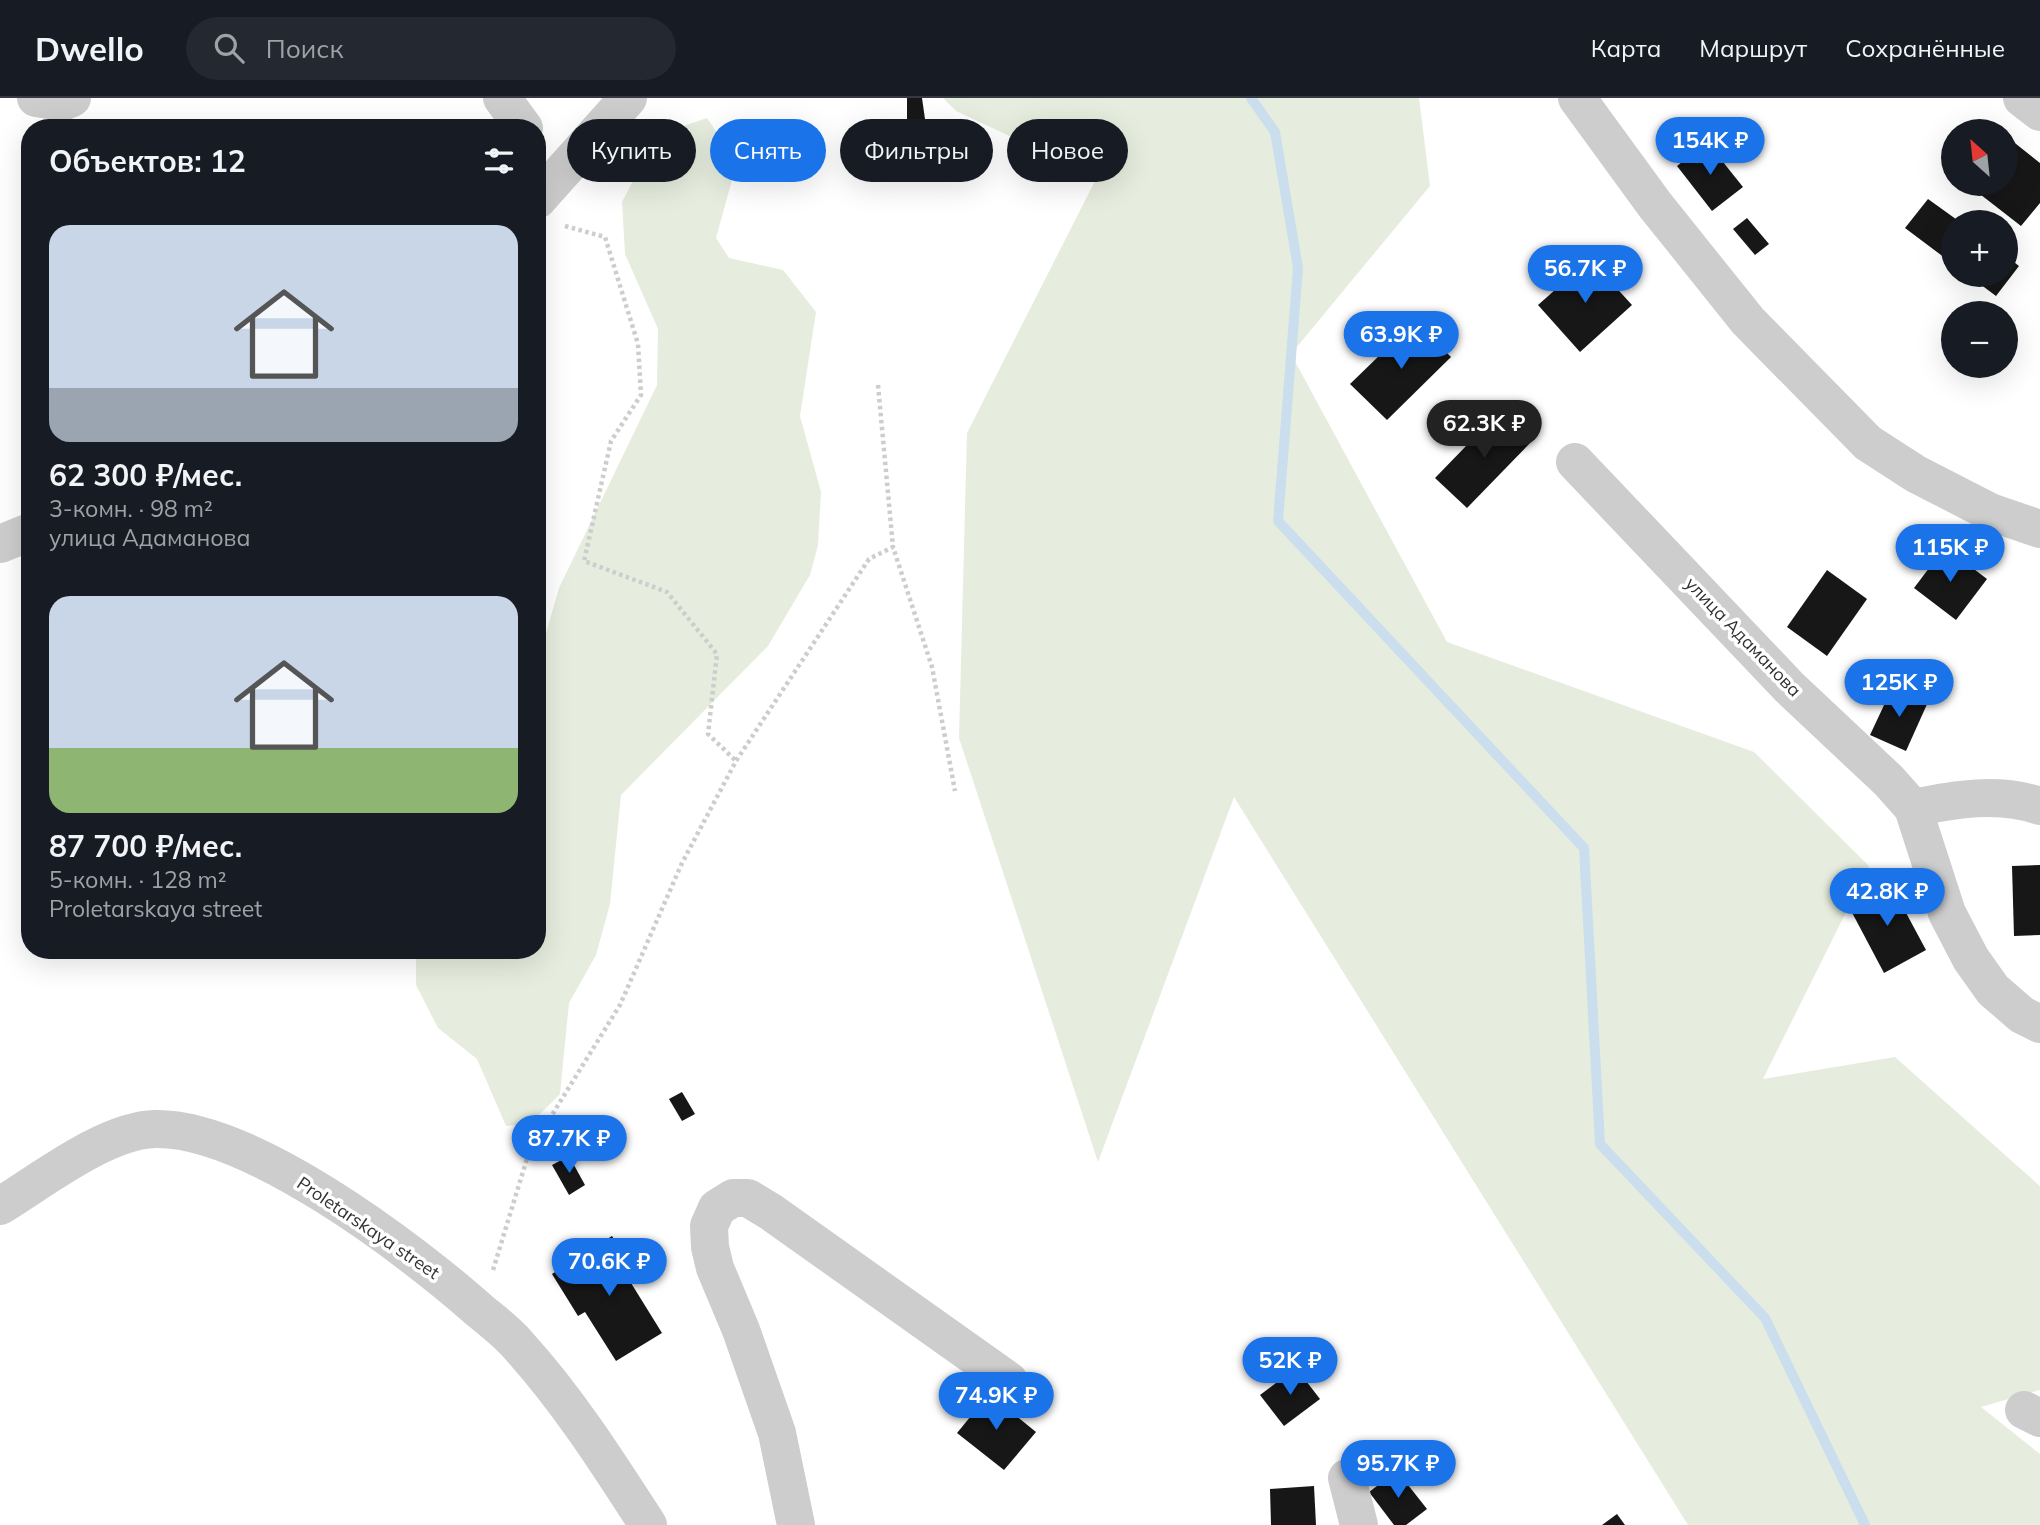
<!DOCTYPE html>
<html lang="ru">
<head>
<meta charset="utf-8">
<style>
  :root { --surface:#171b24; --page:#242831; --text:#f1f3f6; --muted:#9ea1a6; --line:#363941; --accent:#1a73e8 }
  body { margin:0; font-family:Mulish,sans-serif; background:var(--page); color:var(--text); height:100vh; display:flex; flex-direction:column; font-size:26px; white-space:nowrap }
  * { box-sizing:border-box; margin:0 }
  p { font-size:23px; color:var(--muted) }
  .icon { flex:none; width:38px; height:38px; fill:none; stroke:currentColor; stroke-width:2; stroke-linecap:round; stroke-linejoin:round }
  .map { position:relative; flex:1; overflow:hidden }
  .sheet { position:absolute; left:21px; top:21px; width:525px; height:840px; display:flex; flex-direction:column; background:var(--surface); border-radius:28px; box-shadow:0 7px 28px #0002 }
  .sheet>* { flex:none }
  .hud { position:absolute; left:567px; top:21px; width:665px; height:63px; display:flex; gap:14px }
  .needle { width:46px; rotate:333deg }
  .controls { position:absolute; left:1941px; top:21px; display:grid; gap:14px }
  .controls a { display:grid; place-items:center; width:77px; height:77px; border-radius:50%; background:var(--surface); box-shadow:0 7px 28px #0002; font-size:35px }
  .price { position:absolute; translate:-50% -60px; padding:0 16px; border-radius:24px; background:var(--accent); color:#fff; font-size:23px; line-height:46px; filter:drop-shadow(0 2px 4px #0008) }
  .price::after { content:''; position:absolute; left:50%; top:42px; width:21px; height:16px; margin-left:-10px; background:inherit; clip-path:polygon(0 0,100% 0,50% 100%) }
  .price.current { background:#222; color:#fff }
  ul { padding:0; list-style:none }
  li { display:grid; align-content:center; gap:14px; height:371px; padding:0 28px }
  li span { display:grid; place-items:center; height:217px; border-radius:21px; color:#555 }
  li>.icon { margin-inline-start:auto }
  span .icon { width:126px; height:126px; fill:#fffc; stroke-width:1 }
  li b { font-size:30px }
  h2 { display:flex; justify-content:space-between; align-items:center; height:84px; padding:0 28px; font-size:30px }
  .pill { padding:0 24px; border-radius:32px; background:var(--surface); box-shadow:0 7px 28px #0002; font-size:24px; line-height:63px }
  .pill.current { background:var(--accent); color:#fff }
  header { display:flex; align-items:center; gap:42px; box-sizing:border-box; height:98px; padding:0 35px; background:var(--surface); border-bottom:2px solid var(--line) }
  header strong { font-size:33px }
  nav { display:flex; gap:38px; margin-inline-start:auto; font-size:24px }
  .search { width:490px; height:63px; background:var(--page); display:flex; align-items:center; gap:18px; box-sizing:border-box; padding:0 24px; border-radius:38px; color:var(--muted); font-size:26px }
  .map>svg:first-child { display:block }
</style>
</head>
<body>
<header>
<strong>Dwello</strong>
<div class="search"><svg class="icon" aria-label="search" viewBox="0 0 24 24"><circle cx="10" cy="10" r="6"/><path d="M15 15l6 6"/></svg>Поиск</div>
<nav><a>Карта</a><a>Маршрут</a><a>Сохранённые</a></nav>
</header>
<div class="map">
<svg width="2040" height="1427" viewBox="0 0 2040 1427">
  <rect width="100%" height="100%" fill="#fff"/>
  <g fill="#e6edde">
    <path d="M943,0H1419L1430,88L1291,256L1447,544L1754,654L1869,768L1763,981L1895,959L2040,1088V1292L1981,1309L2040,1356V1427H1688L1234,699L1098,1064L959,640L967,335L1097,79L956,13Z"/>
    <path d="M707,20L737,64L716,140L729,160L783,172L816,214L800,318L821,394L818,447L810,477L768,548L621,697L610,806L596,857L569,905L560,996L531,1025L506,1028L477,961L438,930L416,887V852H537V566L559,490L657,287L658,231L625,156L622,104L657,37Z"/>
  </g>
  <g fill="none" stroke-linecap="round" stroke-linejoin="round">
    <path stroke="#cadeee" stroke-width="10" d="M1251,0L1275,34L1298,170L1278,423L1584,750L1600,1046L1765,1220L1865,1427"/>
  </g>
  <g fill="#171717">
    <path d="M907,0H922L926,28L907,31Z"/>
    <path d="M2006,38L2040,65V105L2021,128L1967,86H2006Z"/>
    <path d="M903,41L917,75L901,83L890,45Z"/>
    <path d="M1707,44L1743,89L1712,113L1677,68Z"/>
    <path d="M1928,101L1960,124H1953V166L1905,130Z"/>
    <path d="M1747,120L1769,146L1755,157L1733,131Z"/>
    <path d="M2006,158L2019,168L1996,198L1968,177H2006Z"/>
    <path d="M1590,161L1632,207L1580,254L1538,207Z"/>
    <path d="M1415,223L1451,259L1387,322L1350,286Z"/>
    <path d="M1500,313L1532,343L1467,410L1435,380Z"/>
    <path d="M1945,449L1987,481L1956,522L1914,490Z"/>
    <path d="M1827,472L1867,501L1827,558L1787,529Z"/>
    <path d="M1893,588L1928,604L1906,653L1870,637Z"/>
    <path d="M2040,767V837L2014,838L2012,768Z"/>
    <path d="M1890,785L1926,852L1884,875L1848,807Z"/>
    <path d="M682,994L695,1016L682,1023L669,1001Z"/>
    <path d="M569,1058L585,1087L569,1097L552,1067Z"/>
    <path d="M612,1138L639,1180L631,1185L662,1235L616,1263L585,1214L578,1218L552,1176Z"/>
    <path d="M1296,1270L1320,1301L1284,1328L1260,1297Z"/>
    <path d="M989,1296L1036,1334L1004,1372L957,1335Z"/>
    <path d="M1397,1373L1427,1411L1406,1427H1394L1369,1394Z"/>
    <path d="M1314,1388L1316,1427H1271L1270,1391Z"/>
    <path d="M1617,1416L1625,1427H1602Z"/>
  </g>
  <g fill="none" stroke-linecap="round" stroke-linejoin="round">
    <g stroke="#cdcdcd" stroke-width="4.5" stroke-dasharray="3.5 3.5" stroke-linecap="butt">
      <path d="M565,128L605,139L638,246L641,297L611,343L584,463L667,494L717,556L708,636L736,663"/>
      <path d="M878,287L893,449"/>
      <path d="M493,1172L529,1054L620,907L682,765L736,663L869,461L893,449L932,569L955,693"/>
    </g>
    <g stroke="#cdcdcd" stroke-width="38">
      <path d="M36,0L62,4L72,0"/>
      <path d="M502,0L524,30"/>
      <path d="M1577,0L1655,107L1748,223L1868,345L1916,376L1990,414L2040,431"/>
      <path d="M2022,0L2040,14"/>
      <path d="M537,102L628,0"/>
      <path d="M1575,364L1789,589L1889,683L1913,710L1947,815L1971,861L1993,892L2022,917L2040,926"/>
      <path d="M0,446L30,434"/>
      <path d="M1913,710C1955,701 1999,694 2040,708"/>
      <path d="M0,1108C41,1083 106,1032 155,1031C249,1029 409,1150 479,1212C492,1223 507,1234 518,1247C568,1302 608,1365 648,1427"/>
      <path d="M2024,1312L2040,1320"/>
      <path d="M1347,1380L1359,1427"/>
      <path d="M796,1427L777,1335L741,1232L715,1170L710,1149L709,1128L717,1110L733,1100H748L771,1114L1009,1283"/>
    </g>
  </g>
  <g text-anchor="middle" stroke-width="7" stroke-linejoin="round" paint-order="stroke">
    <g font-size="18" fill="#303030" stroke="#fff">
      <text transform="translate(1743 539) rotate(46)" y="6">улица Адаманова</text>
      <text transform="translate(368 1130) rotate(34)" y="6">Proletarskaya street</text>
    </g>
  </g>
</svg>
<div class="controls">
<a><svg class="needle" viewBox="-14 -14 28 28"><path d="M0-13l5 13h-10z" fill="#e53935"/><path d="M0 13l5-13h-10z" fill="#9ea1a6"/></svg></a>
<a>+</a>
<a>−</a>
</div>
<b class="price" style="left:1710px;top:79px">154K ₽</b>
<b class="price" style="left:1585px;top:207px">56.7K ₽</b>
<b class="price" style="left:1401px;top:273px">63.9K ₽</b>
<b class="price current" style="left:1484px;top:362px">62.3K ₽</b>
<b class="price" style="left:1950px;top:486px">115K ₽</b>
<b class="price" style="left:1899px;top:621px">125K ₽</b>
<b class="price" style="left:1887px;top:830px">42.8K ₽</b>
<b class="price" style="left:569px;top:1077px">87.7K ₽</b>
<b class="price" style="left:609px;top:1200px">70.6K ₽</b>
<b class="price" style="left:1290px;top:1299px">52K ₽</b>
<b class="price" style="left:996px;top:1334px">74.9K ₽</b>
<b class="price" style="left:1398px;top:1402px">95.7K ₽</b>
<div class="hud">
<a class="pill">Купить</a>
<a class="pill current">Снять</a>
<a class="pill">Фильтры</a>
<a class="pill">Новое</a>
</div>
<section class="sheet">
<h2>Объектов: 12<svg class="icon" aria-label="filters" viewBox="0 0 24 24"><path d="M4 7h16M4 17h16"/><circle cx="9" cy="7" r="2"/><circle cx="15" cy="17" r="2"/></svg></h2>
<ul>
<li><span style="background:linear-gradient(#c9d6e8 75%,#9aa5b1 0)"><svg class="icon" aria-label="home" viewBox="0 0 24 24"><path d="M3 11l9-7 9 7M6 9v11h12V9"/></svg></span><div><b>62 300 ₽/мес.</b><p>3-комн. · 98 m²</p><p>улица Адаманова</p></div></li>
<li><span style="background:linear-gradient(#c9d6e8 70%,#8fb573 0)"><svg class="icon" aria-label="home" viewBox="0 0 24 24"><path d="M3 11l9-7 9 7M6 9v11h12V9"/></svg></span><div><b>87 700 ₽/мес.</b><p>5-комн. · 128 m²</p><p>Proletarskaya street</p></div></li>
</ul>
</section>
</div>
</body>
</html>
